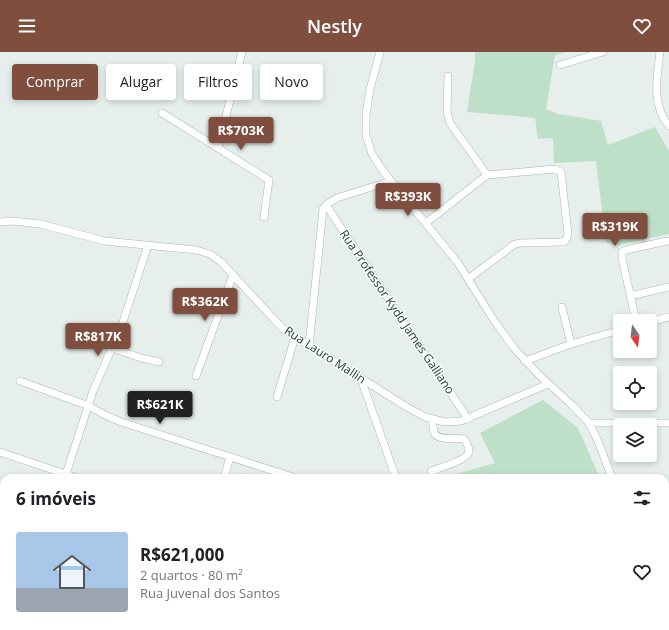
<!DOCTYPE html>
<html lang="pt">
<head>
<meta charset="utf-8">
<style>
  :root { --surface:#fff; --page:#f6f6f6; --text:#202124; --muted:#757577; --line:#e0e0e0; --accent:#7f4e3f }
  body { margin:0; font-family:"Open Sans",sans-serif; background:var(--page); color:var(--text); height:100vh; display:flex; flex-direction:column; font-size:15px; white-space:nowrap }
  * { box-sizing:border-box; margin:0 }
  p { font-size:13px; color:var(--muted) }
  .icon { flex:none; width:22px; height:22px; fill:none; stroke:currentColor; stroke-width:2; stroke-linecap:round; stroke-linejoin:round }
  .map { position:relative; flex:1; overflow:hidden }
  .panel { position:absolute; left:0px; top:422px; width:669px; height:156px; display:flex; flex-direction:column; background:var(--surface); border-radius:12px 12px 0 0; box-shadow:0 2px 6px #0003 }
  .panel>* { flex:none }
  .banner { position:absolute; left:12px; top:12px; width:400px; height:36px; display:flex; gap:8px }
  .needle { width:26px; rotate:166deg }
  .fabs { position:absolute; left:613px; top:262px; display:grid; gap:8px }
  .fabs a { display:grid; place-items:center; width:44px; height:44px; border-radius:4px; background:var(--surface); box-shadow:0 2px 6px #0003; font-size:20px }
  .price { position:absolute; translate:-50% -34px; padding:0 9px; border-radius:4px; background:var(--accent); color:#fff; font-size:13px; line-height:26px; filter:drop-shadow(0 1px 2px #0008) }
  .price::after { content:''; position:absolute; left:50%; top:24px; width:12px; height:9px; margin-left:-6px; background:inherit; clip-path:polygon(0 0,100% 0,50% 100%) }
  .price.on { background:#222; color:#fff }
  ul { padding:0; list-style:none }
  li { display:flex; align-items:center; gap:12px; height:100px; padding:0 16px }
  li+li { border-top:1px solid var(--line) }
  li span { display:grid; place-items:center; flex:none; width:112px; height:80px; border-radius:4px; color:#555 }
  li>.icon { margin-inline-start:auto }
  span .icon { width:48px; height:48px; fill:#fffc; stroke-width:1 }
  li b { font-size:17px }
  h2 { display:flex; justify-content:space-between; align-items:center; height:48px; padding:0 16px; font-size:17px }
  .chip { padding:0 14px; border-radius:4px; background:var(--surface); box-shadow:0 2px 6px #0003; font-size:14px; line-height:36px }
  .chip.on { background:var(--accent); color:#fff }
  header { display:flex; justify-content:space-between; align-items:center; height:52px; padding:0 16px; background:var(--accent); color:#fff; font-size:18px; font-weight:600 }
  .map>svg:first-child { display:block }
</style>
</head>
<body>
<header><svg class="icon" aria-label="menu" viewBox="0 0 24 24"><path d="M4 6h16M4 12h16M4 18h16"/></svg>Nestly<svg class="icon" aria-label="heart" viewBox="0 0 24 24"><path d="M12 20l-8-8c-3-5 5-10 8-4 3-6 11-1 8 4z"/></svg></header>
<div class="map">
<svg width="669" height="578" viewBox="0 0 669 578">
  <rect width="100%" height="100%" fill="#e6efeb"/>
  <path fill="#d4dfda" d="M0,451L4,454V574H374L390,578H0Z"/>
  <g fill="#bfe0c8">
    <path d="M475,0H567L555,3L546,57L558,62L601,69L608,93L655,75L669,99V182L619,193L606,191L596,109L554,111L553,86L538,87L535,66L467,60L475,9Z"/>
    <path d="M543,348L578,376L600,426H442L495,411L480,381Z"/>
    <path d="M364,574H570V578H382Z"/>
  </g>
  <path fill="#bbcac4" stroke="#b8c9c2" d="M156,574H331L336,578H152Z"/>
  <g fill="none" stroke-linecap="round" stroke-linejoin="round">
    <defs>
      <g id="minor">
        <path d="M380,0L370,37L366,63V83L372,102L383,119L458,211L495,270L514,296L538,322L572,353L589,371L598,389L612,426"/>
        <path d="M660,0C657,25 651,53 669,74"/>
        <path d="M560,13L603,0"/>
        <path d="M448,24L447,59L450,71L487,123"/>
        <path d="M162,61L269,128L264,165"/>
        <path d="M218,96L242,0"/>
        <path d="M326,153L468,367"/>
        <path d="M0,170L14,169L40,172L105,189L196,198L210,202L221,210L283,277L405,354L425,365L445,370L461,369L548,332"/>
        <path d="M426,171L487,123L555,117L561,120L568,182L566,188L562,190L521,191L515,192L468,227"/>
        <path d="M630,244L669,235"/>
        <path d="M562,255L571,292"/>
        <path d="M636,269L622,206V200L626,198L667,189"/>
        <path d="M650,270L669,265"/>
        <path d="M309,294L323,157L329,151L337,146L391,129"/>
        <path d="M112,296L141,306L159,310"/>
        <path d="M525,309L571,292L620,278"/>
        <path d="M196,324L233,223"/>
        <path d="M361,327L396,426"/>
        <path d="M20,329L89,354L103,362L121,370L296,426"/>
        <path d="M277,345L295,285"/>
        <path d="M589,371H669"/>
        <path d="M0,400L77,426"/>
        <path d="M431,419C439,416 469,408 469,399C469,395 466,390 464,387C456,385 437,390 434,380C433,377 433,371 432,367"/>
        <path d="M66,422L93,339L122,273L148,193"/>
        <path d="M224,426L230,405"/>
        <path d="M665,446L669,447"/>
        <path d="M0,459L4,462"/>
        <path d="M665,558L669,559"/>
        <path d="M665,566L669,578"/>
        <path d="M13,578L19,574"/>
        <path d="M336,578L337,574"/>
      </g>
    </defs>
    <use href="#minor" stroke="#a8b8b2" stroke-width="8"/>
    <use href="#minor" stroke="#fff" stroke-width="7"/>
  </g>
  <g text-anchor="middle" stroke-width="3" stroke-linejoin="round" paint-order="stroke">
    <g font-size="12" fill="#24423a" stroke="#f7fbf9">
      <text transform="translate(397 260) rotate(56)" y="4">Rua Professor Kydd James Galliano</text>
      <text transform="translate(325 303) rotate(33)" y="4">Rua Lauro Mallin</text>
    </g>
  </g>
</svg>
<div class="fabs">
<a><svg class="needle" viewBox="-14 -14 28 28"><path d="M0-13l5 13h-10z" fill="#e53935"/><path d="M0 13l5-13h-10z" fill="#757577"/></svg></a>
<a><svg class="icon" aria-label="locate" viewBox="0 0 24 24"><circle cx="12" cy="12" r="6"/><path d="M12 2v4M12 18v4M2 12h4M18 12h4"/></svg></a>
<a><svg class="icon" aria-label="layers" viewBox="0 0 24 24"><path d="M12 4l9 5-9 5-9-5zM3 14l9 5 9-5"/></svg></a>
</div>
<b class="price" style="left:241px;top:99px">R$703K</b>
<b class="price" style="left:408px;top:165px">R$393K</b>
<b class="price" style="left:615px;top:195px">R$319K</b>
<b class="price" style="left:205px;top:270px">R$362K</b>
<b class="price" style="left:98px;top:305px">R$817K</b>
<b class="price on" style="left:160px;top:373px">R$621K</b>
<div class="banner">
<a class="chip on">Comprar</a>
<a class="chip">Alugar</a>
<a class="chip">Filtros</a>
<a class="chip">Novo</a>
</div>
<section class="panel">
<h2>6 imóveis<svg class="icon" aria-label="filters" viewBox="0 0 24 24"><path d="M4 7h16M4 17h16"/><circle cx="9" cy="7" r="2"/><circle cx="15" cy="17" r="2"/></svg></h2>
<ul>
<li><span style="background:linear-gradient(#a9c7e8 70%,#9aa5b1 0)"><svg class="icon" aria-label="home" viewBox="0 0 24 24"><path d="M3 11l9-7 9 7M6 9v11h12V9"/></svg></span><div><b>R$621,000</b><p>2 quartos · 80 m²</p><p>Rua Juvenal dos Santos</p></div><svg class="icon" aria-label="heart" viewBox="0 0 24 24"><path d="M12 20l-8-8c-3-5 5-10 8-4 3-6 11-1 8 4z"/></svg></li>
</ul>
</section>
</div>
</body>
</html>
